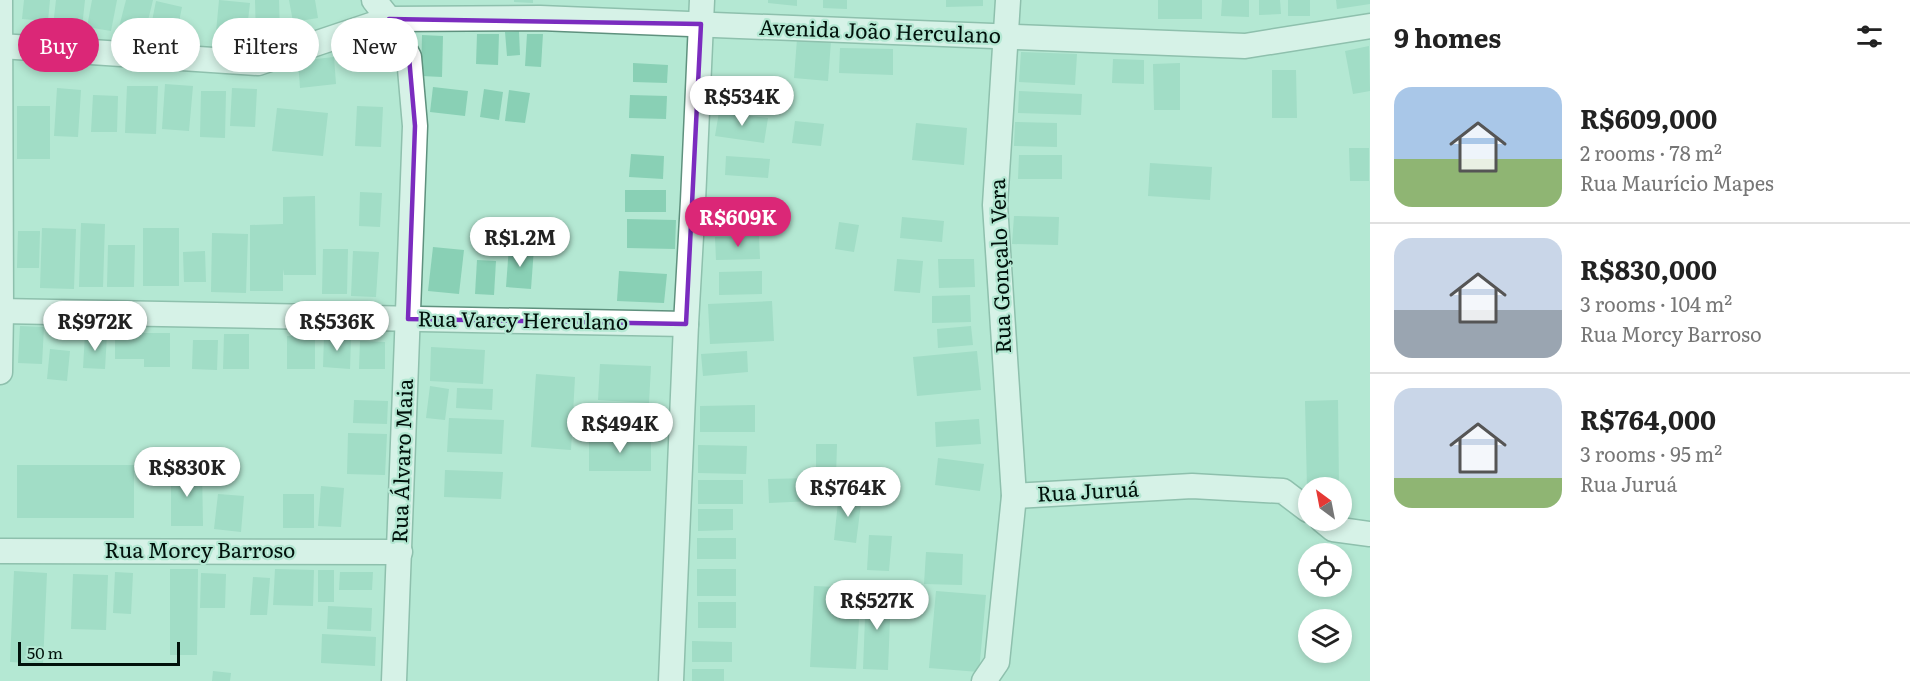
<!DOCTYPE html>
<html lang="en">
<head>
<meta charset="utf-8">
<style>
  :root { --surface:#fff; --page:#f6f6f6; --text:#222; --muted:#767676; --line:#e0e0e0; --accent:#db2777 }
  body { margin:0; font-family:Literata,serif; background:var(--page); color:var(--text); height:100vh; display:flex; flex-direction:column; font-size:22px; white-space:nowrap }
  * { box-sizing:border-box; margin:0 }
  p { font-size:20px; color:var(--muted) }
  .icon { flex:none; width:33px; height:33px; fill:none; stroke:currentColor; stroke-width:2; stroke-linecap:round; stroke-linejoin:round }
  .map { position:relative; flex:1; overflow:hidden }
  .side { display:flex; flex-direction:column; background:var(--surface); width:540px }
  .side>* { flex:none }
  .guide { position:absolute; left:18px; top:18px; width:570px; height:54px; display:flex; gap:12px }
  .needle { width:39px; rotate:328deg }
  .fabs { position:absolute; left:1298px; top:477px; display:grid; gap:12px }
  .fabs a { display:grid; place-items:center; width:54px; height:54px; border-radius:50%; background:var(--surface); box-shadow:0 3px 9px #0003; font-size:30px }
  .scale { position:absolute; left:18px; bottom:15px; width:162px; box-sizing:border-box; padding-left:6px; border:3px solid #01110b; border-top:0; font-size:16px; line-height:21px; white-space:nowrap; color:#01110b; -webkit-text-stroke:4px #b4e8d3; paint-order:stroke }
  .price { position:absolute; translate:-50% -51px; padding:0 14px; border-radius:21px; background:#fff; color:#222; font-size:20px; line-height:39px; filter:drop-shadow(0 2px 3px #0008) }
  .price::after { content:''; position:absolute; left:50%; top:36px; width:18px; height:14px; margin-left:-9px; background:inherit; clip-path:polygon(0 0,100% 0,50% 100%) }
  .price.selected { background:var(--accent); color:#fff }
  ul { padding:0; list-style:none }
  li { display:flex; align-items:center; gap:18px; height:150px; padding:0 24px }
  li+li { border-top:2px solid var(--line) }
  li span { display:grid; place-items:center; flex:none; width:168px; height:120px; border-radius:18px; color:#555 }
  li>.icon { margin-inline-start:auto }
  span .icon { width:72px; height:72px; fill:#fffc; stroke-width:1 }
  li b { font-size:26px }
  h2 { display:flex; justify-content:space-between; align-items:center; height:72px; padding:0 24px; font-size:26px }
  .chip { padding:0 21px; border-radius:27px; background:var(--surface); box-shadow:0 3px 9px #0003; font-size:21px; line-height:54px }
  .chip.selected { background:var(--accent); color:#fff }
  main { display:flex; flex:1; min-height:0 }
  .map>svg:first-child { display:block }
</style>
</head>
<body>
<main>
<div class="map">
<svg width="1370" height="681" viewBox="0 0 1370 681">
  <rect width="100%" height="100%" fill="#b4e8d3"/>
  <g fill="#89d0b5">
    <path d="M24,0H50L48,21L22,19Z"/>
    <path d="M56,0H85L82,28L53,26Z"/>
    <path d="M92,0H117L111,31L87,27Z"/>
    <path d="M126,0H153L144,37L118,31Z"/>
    <path d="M219,0L250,3L245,46L215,43Z"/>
    <path d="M255,0H279L280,37L256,38Z"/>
    <path d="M289,0H315L318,18L293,22Z"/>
    <path d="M514,0H533V3L514,2Z"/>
    <path d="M768,0H797V6L768,3Z"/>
    <path d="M823,0H847V9L823,8Z"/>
    <path d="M946,0H983V6L946,7Z"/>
    <rect x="1158" y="0" width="44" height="19"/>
    <path d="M1222,0H1249V17L1221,16Z"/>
    <path d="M1259,0H1280L1281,14L1259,15Z"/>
    <rect x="1288" y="0" width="22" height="16"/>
    <path d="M1336,0H1370V4L1337,9Z"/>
    <path d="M156,1L182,7L175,42L149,36Z"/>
    <path d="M519,31L520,55L507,56L505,32Z"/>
    <path d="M477,34H499L498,65L476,64Z"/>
    <path d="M527,34H543L541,67L525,66Z"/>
    <path d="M422,35L443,36L442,77L421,76Z"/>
    <path d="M797,39L831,41L828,81L794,78Z"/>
    <path d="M1369,46L1370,91L1353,94L1345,51Z"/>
    <path d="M840,48L893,49V75L839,73Z"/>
    <path d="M1021,52L1077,54L1075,85L1019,82Z"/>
    <path d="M334,57L336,84L300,88L298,61Z"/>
    <path d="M1113,59L1144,60V84L1112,83Z"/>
    <path d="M633,63L668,65L667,83L633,82Z"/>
    <path d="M1180,63V110H1154L1153,64Z"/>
    <path d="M1272,70H1296L1297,118H1272Z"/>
    <path d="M724,76L764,80L761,111L720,107Z"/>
    <path d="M165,84L193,86L189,131L162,129Z"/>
    <path d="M127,86H158L156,134L125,133Z"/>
    <path d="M433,87L468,91L465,116L430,112Z"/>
    <path d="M57,88L81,90L78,137L54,136Z"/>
    <path d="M232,88L257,89L255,127L230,126Z"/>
    <path d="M484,89L503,92L499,120L480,117Z"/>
    <path d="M509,90L530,93L525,123L505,121Z"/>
    <path d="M201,91H226L225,138L200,137Z"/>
    <path d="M1019,91L1082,94L1081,115L1018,113Z"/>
    <path d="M93,95L118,96L117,132H91Z"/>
    <path d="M630,95L667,96L666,119L629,118Z"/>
    <rect x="17" y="106" width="33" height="53"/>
    <path d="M357,106L383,107L381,147L355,146Z"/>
    <path d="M277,108L328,113L323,156L272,151Z"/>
    <path d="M719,112L768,118L764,143L715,136Z"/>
    <path d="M795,121L824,124L821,146L792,143Z"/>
    <path d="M1015,122L1057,123V147L1014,146Z"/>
    <path d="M916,123L967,128L964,165L912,160Z"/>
    <path d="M1349,148H1369V181H1350Z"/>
    <path d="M631,154L664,156L663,179L629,177Z"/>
    <path d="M1019,155H1062V179H1018Z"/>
    <path d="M726,156L770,159L768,178L725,175Z"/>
    <path d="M1150,163L1212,167L1210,200L1148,196Z"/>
    <rect x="625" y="190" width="41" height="22"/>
    <path d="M360,192L382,193L380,227L359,226Z"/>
    <path d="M315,196L316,275H284L283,269V291H250V225L283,224V197Z"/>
    <path d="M721,199L756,201L755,225L720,224Z"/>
    <path d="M1014,216L1059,217L1058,245L1012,244Z"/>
    <path d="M902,217L944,221L942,242L900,238Z"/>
    <path d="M627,219L676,220L675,249L627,248Z"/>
    <path d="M839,222L859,225L854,252L835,249Z"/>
    <path d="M81,223L105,224L103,287H79Z"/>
    <path d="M42,228L76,229L74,289L40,288Z"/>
    <rect x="143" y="228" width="36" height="58"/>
    <path d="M18,231H40L39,268H17Z"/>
    <path d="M212,233L248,234L246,293L211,292Z"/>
    <path d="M759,236L760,259L716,260L715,237Z"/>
    <path d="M108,245H135L134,287H107Z"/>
    <path d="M509,246L534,248L531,289L506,287Z"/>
    <path d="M433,247L464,250L459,294L428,291Z"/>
    <path d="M323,249H348L347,294H322Z"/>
    <path d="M205,251L206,282H184L183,252Z"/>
    <path d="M353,251L379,252L376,297L351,296Z"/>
    <path d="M897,259L923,261L920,293L894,291Z"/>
    <path d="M938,259H974L975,287L939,288Z"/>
    <path d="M477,260L496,261L494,295L475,294Z"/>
    <path d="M619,271L667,274L664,303L617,301Z"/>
    <path d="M762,271V294L719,295V272Z"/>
    <path d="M970,295L971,322L932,323V296Z"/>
    <path d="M772,301L774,341L710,344L708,304Z"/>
    <path d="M20,326L44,327L42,364L18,363Z"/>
    <path d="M971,326L973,345L938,348L937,329Z"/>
    <path d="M115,333H170V367H144V359H115Z"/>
    <path d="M85,334L107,335L105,369L83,368Z"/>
    <path d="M224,334H249V369H223Z"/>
    <rect x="287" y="336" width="28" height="33"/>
    <path d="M324,336L351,337L350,369L323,367Z"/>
    <path d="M193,340H218L217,370L192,369Z"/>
    <path d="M360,341L385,342V369H359Z"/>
    <path d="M431,347L485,350L483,384L430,381Z"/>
    <path d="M50,349L70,351L67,381L47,379Z"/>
    <path d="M747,351L748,372L703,376L701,354Z"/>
    <path d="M977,351L981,390L917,396L913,357Z"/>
    <path d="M600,364L651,366L649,403L598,400Z"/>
    <path d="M536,374L575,377L571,450L531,447Z"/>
    <path d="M430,386L449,389L445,420L426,418Z"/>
    <path d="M457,388L493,389L492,410L456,408Z"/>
    <path d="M354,400L388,401L387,424L353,423Z"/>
    <path d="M1338,400L1339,488H1307L1305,401Z"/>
    <path d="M755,405V432H700V406Z"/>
    <path d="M449,418L504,420L502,454L447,452Z"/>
    <path d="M979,419L981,444L936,447L935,422Z"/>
    <path d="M348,433L387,434L385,475L347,474Z"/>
    <path d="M651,437V471H589V438Z"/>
    <path d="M816,444H837L836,476H816Z"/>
    <path d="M698,445L747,446L746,474L698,473Z"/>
    <path d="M938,458L984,464L980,491L935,485Z"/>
    <rect x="17" y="465" width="117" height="53"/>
    <path d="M171,469H202L203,526H171Z"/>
    <path d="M445,470L503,472L501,499L444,497Z"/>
    <path d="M812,478L813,501L769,503L768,479Z"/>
    <rect x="698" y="480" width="45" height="24"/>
    <path d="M321,486L344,488L341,527L318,526Z"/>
    <path d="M839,493L862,496L856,543L834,540Z"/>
    <path d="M218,494L244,496L241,532L214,529Z"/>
    <rect x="283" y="494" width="31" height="34"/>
    <path d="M698,509H733V530L698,531Z"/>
    <path d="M869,535L892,536L889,571L867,570Z"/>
    <rect x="697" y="538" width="39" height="21"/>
    <path d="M926,552L963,554L962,585L924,584Z"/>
    <path d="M170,569H198L197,655H170Z"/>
    <path d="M275,569L314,570L313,606L273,605Z"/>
    <rect x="697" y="569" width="39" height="27"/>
    <rect x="318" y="570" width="16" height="32"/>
    <path d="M14,571L47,573L43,664L10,662Z"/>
    <path d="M115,572L133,573L131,614L113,613Z"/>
    <path d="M340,572H373L372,590H339Z"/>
    <path d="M201,573L226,574L225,608H200Z"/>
    <path d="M73,574L108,575L106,630L71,629Z"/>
    <path d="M253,577L270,578L267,615H250Z"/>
    <path d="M814,586L861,588L856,669L810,667Z"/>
    <path d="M936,591L986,595L979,672L929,668Z"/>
    <path d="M866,593H891L888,670L863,669Z"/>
    <rect x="698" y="602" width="38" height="26"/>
    <path d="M328,606L372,608L371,631L327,629Z"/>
    <path d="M322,634L376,637L375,666L321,663Z"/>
    <path d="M692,641L732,642V662H692Z"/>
    <rect x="692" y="669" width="32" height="12"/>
    <path d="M213,671L231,673L230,681H212Z"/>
  </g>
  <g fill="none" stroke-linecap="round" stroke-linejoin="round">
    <defs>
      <g id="minor">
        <path d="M374,0L389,19L409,57L415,126L394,681"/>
        <path d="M0,46L258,63L389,19L540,18L1245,46L1370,26"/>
        <path d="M0,311L686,324"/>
        <path d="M0,372L1,311L0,0"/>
        <path d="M1014,496L1192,486L1283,491L1308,510"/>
        <path d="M1322,520L1333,529L1370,534"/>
        <path d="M0,551L400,552"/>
        <path d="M671,681L686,324L693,201L702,0"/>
        <path d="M984,681L997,662L1014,496L995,205L1008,0"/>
      </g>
    </defs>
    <use href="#minor" stroke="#5f917e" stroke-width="27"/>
    <use href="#minor" stroke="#fff" stroke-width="24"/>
  </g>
  <path d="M0 0H1370V681H0ZM389,19L701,24L686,324L408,319L415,126L409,57Z" fill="#b4e8d3" fill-opacity=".55" fill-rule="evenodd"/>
  <path fill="none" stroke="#7b2cbf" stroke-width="4.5" stroke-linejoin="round" d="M389,19L701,24L686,324L408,319L415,126L409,57Z"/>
  <g text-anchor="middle" stroke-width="4.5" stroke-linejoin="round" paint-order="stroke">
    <g font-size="21" fill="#01110b" stroke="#b4e8d3">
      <text transform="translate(880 32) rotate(2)" y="7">Avenida João Herculano</text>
      <text transform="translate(1001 266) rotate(-92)" y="7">Rua Gonçalo Vera</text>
      <text transform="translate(523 321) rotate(1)" y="7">Rua Varcy Herculano</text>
      <text transform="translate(403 461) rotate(-88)" y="7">Rua Álvaro Maia</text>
      <text transform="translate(1088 492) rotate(-3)" y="7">Rua Juruá</text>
      <text x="200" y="558">Rua Morcy Barroso</text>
    </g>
  </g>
</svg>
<div class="fabs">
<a><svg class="needle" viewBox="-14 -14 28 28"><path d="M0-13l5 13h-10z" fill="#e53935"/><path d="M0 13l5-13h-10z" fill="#767676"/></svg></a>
<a><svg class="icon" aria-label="locate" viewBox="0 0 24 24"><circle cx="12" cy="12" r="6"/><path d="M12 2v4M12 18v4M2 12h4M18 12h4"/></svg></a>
<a><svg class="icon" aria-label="layers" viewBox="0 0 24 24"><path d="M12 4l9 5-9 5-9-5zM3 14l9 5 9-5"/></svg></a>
</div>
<div class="scale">50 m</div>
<b class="price" style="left:742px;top:127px">R$534K</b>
<b class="price selected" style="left:738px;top:248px">R$609K</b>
<b class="price" style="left:520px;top:268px">R$1.2M</b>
<b class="price" style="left:95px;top:352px">R$972K</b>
<b class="price" style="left:337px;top:352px">R$536K</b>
<b class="price" style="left:620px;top:454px">R$494K</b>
<b class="price" style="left:187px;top:498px">R$830K</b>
<b class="price" style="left:848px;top:518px">R$764K</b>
<b class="price" style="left:877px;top:631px">R$527K</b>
<div class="guide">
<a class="chip selected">Buy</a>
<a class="chip">Rent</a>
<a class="chip">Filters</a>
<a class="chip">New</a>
</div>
</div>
<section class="side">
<h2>9 homes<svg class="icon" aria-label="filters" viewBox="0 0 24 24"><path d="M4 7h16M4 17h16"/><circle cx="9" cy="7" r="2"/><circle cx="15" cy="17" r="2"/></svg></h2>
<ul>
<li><span style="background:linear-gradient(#a9c7e8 60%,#8fb573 0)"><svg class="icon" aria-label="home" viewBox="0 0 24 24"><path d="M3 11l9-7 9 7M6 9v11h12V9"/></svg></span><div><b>R$609,000</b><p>2 rooms · 78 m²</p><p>Rua Maurício Mapes</p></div></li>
<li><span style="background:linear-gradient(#c9d6e8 60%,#9aa5b1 0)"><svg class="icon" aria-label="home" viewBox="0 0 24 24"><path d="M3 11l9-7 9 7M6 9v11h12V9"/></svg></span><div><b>R$830,000</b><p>3 rooms · 104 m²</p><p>Rua Morcy Barroso</p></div></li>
<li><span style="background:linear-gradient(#c9d6e8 75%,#8fb573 0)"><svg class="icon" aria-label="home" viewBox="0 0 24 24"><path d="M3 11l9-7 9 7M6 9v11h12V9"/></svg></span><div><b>R$764,000</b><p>3 rooms · 95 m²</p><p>Rua Juruá</p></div></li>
</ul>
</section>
</main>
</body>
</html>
